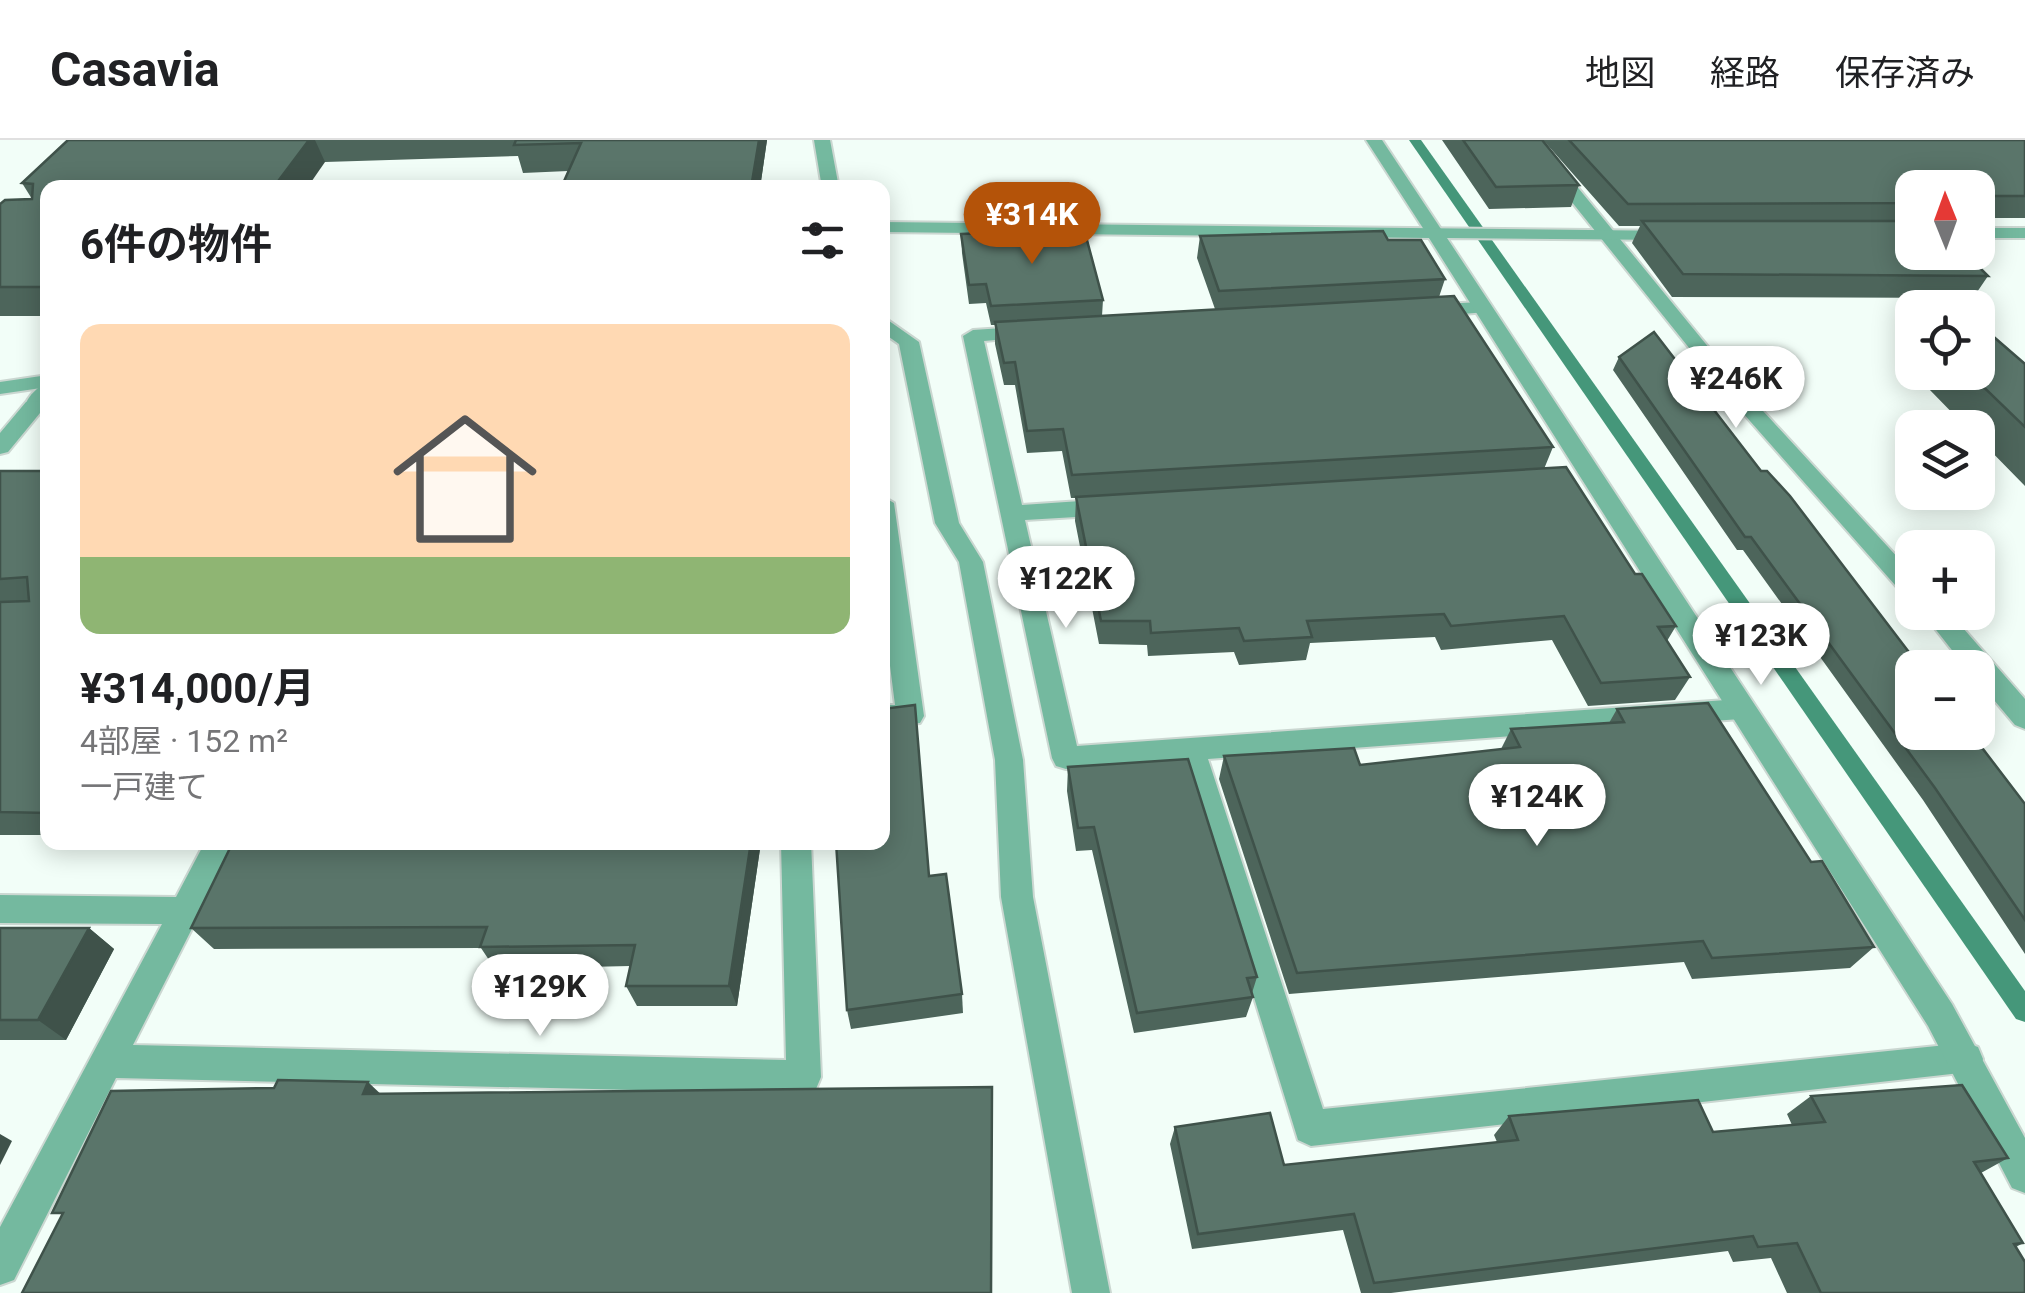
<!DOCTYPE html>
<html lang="ja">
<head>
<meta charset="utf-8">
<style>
  :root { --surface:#fff; --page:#f6f6f6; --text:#202124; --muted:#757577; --line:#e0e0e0; --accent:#b45309 }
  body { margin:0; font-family:Roboto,"Noto Sans JP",sans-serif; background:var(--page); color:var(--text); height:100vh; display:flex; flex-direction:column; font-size:38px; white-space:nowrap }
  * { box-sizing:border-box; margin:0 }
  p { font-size:32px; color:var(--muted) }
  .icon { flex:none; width:55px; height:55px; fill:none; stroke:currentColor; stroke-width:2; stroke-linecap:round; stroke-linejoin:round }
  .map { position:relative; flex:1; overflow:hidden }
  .sheet { position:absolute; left:40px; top:40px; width:850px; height:670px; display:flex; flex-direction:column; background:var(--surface); border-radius:20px; box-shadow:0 5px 25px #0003 }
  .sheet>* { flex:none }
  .needle { width:65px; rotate:359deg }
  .controls { position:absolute; left:1895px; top:30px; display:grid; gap:20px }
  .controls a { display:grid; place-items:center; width:100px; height:100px; border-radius:20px; background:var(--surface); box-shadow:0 5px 25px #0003; font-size:50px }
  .price { position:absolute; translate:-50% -85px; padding:0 22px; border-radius:35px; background:#fff; color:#222; font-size:32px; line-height:65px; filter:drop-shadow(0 2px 5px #0008) }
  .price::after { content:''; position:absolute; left:50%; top:60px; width:30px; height:22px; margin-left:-15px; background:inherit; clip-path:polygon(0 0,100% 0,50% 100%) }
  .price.on { background:var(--accent); color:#fff }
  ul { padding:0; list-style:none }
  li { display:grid; align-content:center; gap:20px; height:530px; padding:0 40px }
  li+li { border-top:2px solid var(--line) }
  li span { display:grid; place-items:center; height:310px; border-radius:20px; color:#555 }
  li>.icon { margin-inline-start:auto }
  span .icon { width:180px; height:180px; fill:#fffc; stroke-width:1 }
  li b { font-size:42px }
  h2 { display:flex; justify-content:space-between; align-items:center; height:120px; padding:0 40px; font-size:42px }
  header { display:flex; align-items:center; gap:60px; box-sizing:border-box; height:140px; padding:0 50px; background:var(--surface); border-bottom:2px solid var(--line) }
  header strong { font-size:48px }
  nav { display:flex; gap:55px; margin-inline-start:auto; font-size:35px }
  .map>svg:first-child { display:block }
</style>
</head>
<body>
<header>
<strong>Casavia</strong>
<nav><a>地図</a><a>経路</a><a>保存済み</a></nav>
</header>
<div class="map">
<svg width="2025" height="1153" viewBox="0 0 2025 1153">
  <rect width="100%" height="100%" fill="#f2fef8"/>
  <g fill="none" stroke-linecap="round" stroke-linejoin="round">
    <path fill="#45977a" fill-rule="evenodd" d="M1409,0H1421L2025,851V882L2016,879Z"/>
    <defs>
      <path id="service" d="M48,243V264L42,272H26C21,262 38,245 48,243Z"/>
      <path id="pedestrian" d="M882,176L919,202L959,383L983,422L1023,620L1033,757L1110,1153H1072L1001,757L995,620L959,422L935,383L899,204L882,192Z"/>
      <g id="minor">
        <path d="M1366,0H1382L1445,95L1442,99H1430Z"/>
        <path d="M1522,0H1539L1741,247L1912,433V457L1903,454L1727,255Z"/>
        <path d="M1480,162L1487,164V172L1425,177L1415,171L1425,165Z"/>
        <path d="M1032,186L1039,188V196L984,201L1022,365L1110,359L1122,367L1110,375L1025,380L1077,606L1740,559L1754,569L1740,579L1208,619L1323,969L1966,903L1978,907L1983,919L1978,931L1311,1006L1298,1000L1181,621L1066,629L1056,626L1052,618L963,196L973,190Z"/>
        <path d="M48,235V247L0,254V242Z"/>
        <path d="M48,261V273H40L8,312L0,314V293L26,262Z"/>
        <path d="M882,356L894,363L924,576L920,583L882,587V565H895L882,463Z"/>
        <path d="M1922,472H1949L2025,559V589L2015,585L1978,541V528H1966Z"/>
        <path d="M205,702H236L133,905L786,920L781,702H811L821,937L816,949L804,954L116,938L14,1140L0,1145V1087L162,784L0,783V755L176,757Z"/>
      </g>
      <g id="tertiary">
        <path d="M814,0H830L839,48H822Z"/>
        <path d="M882,82L1677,91V99L1671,100L1447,98L1952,864L2025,998V1053L2012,1048L1928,886L1429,98L882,92Z"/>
        <rect x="1978" y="88" width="47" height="10"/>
      </g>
    </defs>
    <use href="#service" stroke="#cbd7d1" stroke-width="4"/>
    <use href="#pedestrian" stroke="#cbd7d1" stroke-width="4"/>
    <use href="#minor" stroke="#cbd7d1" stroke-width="4"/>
    <use href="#tertiary" stroke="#cbd7d1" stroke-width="4"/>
    <use href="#service" fill="#74b99f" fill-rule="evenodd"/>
    <use href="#pedestrian" fill="#74b99f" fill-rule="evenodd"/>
    <use href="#minor" fill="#74b99f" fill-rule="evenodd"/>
    <use href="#tertiary" fill="#74b99f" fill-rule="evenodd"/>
  </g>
  <g fill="#4d655b">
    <path d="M68,0H767L760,48H561L568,31L523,33L518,16L325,22L48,48V176H0V64L32,59L22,43Z"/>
    <path d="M1442,0H2025V78H1978V48H1912V112L1982,116L1976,124L1988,136L1973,158L1672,157L1632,103L1640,86H1619L1544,1L1579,45L1571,67L1489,69Z"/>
    <path d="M961,94L1103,160L1102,176L1215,169L1197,118L1200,96L1388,100L1445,139L1439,157L1553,307L1544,329L1635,434L1676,486L1667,501L1690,537L1675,560L1588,566L1552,500L1441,510L1435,497L1310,503L1306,520L1239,525L1234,512L1148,516L1147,505L1099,504L1075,381L1076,358H1071L1062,311L1027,313L1015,245H1004L995,204V185H991L986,163L969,164L962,113Z"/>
    <path d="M1619,217L1761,331L2025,664V814L1923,660L1743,410H1737L1613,230Z"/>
    <path d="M2025,224V346L1978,298V288H1967L1928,248L1939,232H1978Z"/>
    <rect x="0" y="331" width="48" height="364"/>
    <path d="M1617,569L1874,807L1850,828L1692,839L1684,822L1289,854L1219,639L1224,616L1360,625L1501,609L1511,589L1609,583Z"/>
    <path d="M1068,627L1257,837L1252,853L1253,857L1246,877L1134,893L1092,710L1076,711L1067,651Z"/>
    <path d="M761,702L737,866H637L626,846L630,826L495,829L481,808L214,809L191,788Z"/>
    <path d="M929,736L962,854L963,873L851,889L847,870Z"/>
    <path d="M0,788H89L114,809L66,900H0Z"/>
    <path d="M1811,956L2008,1018L1981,1033L2023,1103L2016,1107L2025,1153H1787L1771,1118L1733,1122L1728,1111L1391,1153H1361L1343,1090L1192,1109L1170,1004L1175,987L1284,1025L1497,1002L1494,995L1509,976L1713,992L1792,985L1787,974Z"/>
  </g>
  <g fill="#3f524a">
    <path d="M309,0H315L325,22L307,48H273Z"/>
    <path d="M759,0H767L760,48H751Z"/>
    <path d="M751,702H761L737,866L729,846Z"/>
    <path d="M89,788L114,809L66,900L38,880Z"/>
    <path d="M368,942L387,960L363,954Z"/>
    <path d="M0,994L12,1001L0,1025Z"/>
  </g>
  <g fill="#5a756a" stroke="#3f524a" stroke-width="2.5">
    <path d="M68,0H309L273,48H48V147H0V64L5,60L32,59L33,44L22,43Z"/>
    <path d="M516,0H759L751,48H561L581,3L514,5Z"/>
    <path d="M1463,0H1542L1579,45L1496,47Z"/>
    <path d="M1569,0H2025V56H1978V48H1912V63L1628,64Z"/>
    <path d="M1642,81H1912V112H1978L1982,116H1968L1988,136L1683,134Z"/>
    <path d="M1084,89L1103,160L991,166L986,144L969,145L961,94Z"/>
    <path d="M1383,91L1388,100H1421L1445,139L1219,151L1200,96Z"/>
    <path d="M1454,156L1553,307L1072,335L1063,289L1027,291L1015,222L1004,223L995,182Z"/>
    <path d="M1980,185L2025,224V287L1968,232H1978V188Z"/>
    <path d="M1654,192L1761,331H1767L1790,356L1921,528H1912V592H1970L2025,664V780L1935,648L1751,397H1745L1619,217Z"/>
    <path d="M1566,327L1635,434H1642L1676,486L1658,487L1690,537L1601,543L1564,476L1451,486L1444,474L1307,481L1312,497L1244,501L1239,488L1151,493L1150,481H1101L1076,357Z"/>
    <path d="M0,331H48V673L0,672V462L29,461L27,437L0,439Z"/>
    <path d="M1708,563L1811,722L1822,721L1874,807L1712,818L1703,801L1297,833L1224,616L1354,608L1360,625L1520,607L1511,589L1624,582L1617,569Z"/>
    <path d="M915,565L929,736L946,734L962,854L847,870L836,702H882V569Z"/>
    <path d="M1188,619L1257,837L1247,838L1253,857L1137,873L1094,687L1078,688L1068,627Z"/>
    <path d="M233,702H751L729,846H626L635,805L480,807L487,787L191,788Z"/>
    <path d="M0,788H89L38,880H0Z"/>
    <path d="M278,940L368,942L363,954L992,947L991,1153H22L63,1073H52L111,951L274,948Z"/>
    <path d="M1962,945L2008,1018L1974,1022L2023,1103L2014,1104L2025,1122V1153H1821L1797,1103L1758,1107L1753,1096L1374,1143L1354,1074L1198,1094L1175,987L1270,973L1284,1025L1518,1000L1509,976L1698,960L1713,992L1825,982L1811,956Z"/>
  </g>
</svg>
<div class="controls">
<a><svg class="needle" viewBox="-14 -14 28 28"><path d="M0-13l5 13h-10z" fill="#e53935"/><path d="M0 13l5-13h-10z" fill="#757577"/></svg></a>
<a><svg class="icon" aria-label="locate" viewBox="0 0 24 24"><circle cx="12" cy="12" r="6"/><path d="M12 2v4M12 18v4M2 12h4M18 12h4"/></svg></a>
<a><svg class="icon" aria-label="layers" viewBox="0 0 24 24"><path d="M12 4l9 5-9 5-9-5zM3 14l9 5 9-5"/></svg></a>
<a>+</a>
<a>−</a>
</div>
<b class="price on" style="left:1032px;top:127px">¥314K</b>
<b class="price" style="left:1736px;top:291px">¥246K</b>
<b class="price" style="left:1066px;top:491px">¥122K</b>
<b class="price" style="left:1761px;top:548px">¥123K</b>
<b class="price" style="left:1537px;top:709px">¥124K</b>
<b class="price" style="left:540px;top:899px">¥129K</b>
<section class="sheet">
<h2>6件の物件<svg class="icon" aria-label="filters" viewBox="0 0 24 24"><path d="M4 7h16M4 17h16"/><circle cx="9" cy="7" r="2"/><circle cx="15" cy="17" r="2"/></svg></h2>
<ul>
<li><span style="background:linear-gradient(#ffd9b3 75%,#8fb573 0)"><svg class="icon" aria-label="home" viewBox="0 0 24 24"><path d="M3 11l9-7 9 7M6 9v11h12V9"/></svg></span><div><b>¥314,000/月</b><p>4部屋 · 152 m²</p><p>一戸建て</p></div></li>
</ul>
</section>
</div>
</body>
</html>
